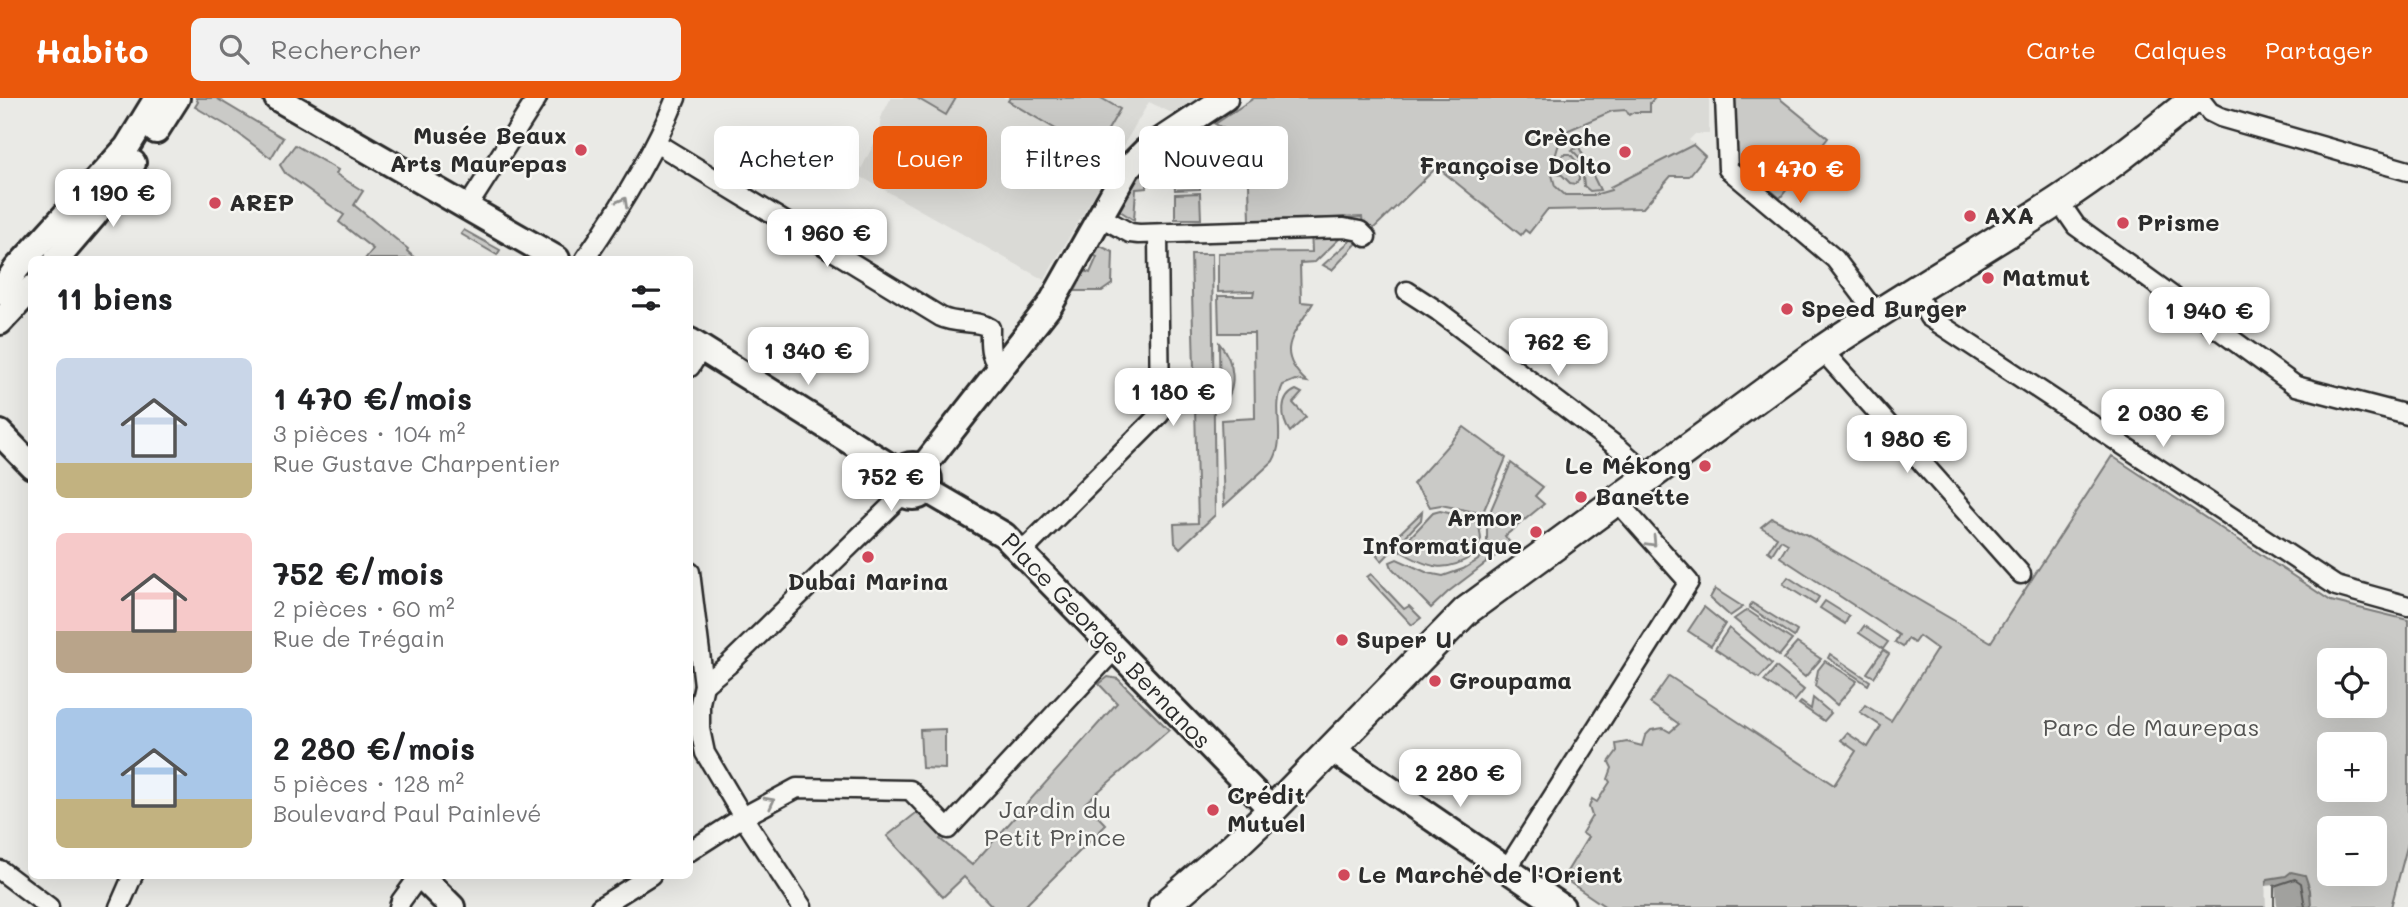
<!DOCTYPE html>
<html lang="fr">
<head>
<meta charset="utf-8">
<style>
  :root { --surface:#fff; --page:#f2f2f2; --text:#202124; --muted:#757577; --accent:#ea580c }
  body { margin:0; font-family:Mali,sans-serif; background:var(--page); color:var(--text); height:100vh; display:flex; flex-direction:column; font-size:26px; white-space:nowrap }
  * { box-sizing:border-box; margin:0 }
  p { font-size:23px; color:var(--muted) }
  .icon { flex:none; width:38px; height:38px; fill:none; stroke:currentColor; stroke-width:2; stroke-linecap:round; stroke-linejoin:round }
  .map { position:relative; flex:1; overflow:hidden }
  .drawer { position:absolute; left:28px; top:158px; width:665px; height:623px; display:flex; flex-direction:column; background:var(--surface); border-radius:10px; box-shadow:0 7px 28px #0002 }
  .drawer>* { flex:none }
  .banner { position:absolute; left:714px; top:28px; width:665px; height:63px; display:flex; gap:14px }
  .tools { position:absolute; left:2317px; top:550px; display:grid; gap:14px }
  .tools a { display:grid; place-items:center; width:70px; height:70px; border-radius:10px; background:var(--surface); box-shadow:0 7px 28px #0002; font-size:35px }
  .price { position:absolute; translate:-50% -60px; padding:0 16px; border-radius:14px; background:#fff; color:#222; font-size:23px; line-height:46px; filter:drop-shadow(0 2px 4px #0008) }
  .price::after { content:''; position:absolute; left:50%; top:42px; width:21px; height:16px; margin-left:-10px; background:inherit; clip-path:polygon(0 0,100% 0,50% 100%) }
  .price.on { background:var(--accent); color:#fff }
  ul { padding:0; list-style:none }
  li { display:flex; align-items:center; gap:21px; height:175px; padding:0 28px }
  li span { display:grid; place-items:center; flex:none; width:196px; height:140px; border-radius:10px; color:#555 }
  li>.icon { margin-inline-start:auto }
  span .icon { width:84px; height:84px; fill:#fffc; stroke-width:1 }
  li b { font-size:30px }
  h2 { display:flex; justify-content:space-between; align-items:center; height:84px; padding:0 28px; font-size:30px }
  .pill { padding:0 24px; border-radius:10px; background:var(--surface); box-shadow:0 7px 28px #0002; font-size:24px; line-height:63px }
  .pill.on { background:var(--accent); color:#fff }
  header { display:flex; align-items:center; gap:42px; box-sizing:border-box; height:98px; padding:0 35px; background:var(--accent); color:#fff }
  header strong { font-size:33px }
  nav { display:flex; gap:38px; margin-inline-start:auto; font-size:24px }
  .search { width:490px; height:63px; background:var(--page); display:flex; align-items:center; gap:18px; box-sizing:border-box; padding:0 24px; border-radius:10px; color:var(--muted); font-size:26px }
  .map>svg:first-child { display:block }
</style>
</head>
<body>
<header>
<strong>Habito</strong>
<div class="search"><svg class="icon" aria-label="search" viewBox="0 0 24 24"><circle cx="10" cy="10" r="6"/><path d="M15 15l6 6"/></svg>Rechercher</div>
<nav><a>Carte</a><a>Calques</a><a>Partager</a></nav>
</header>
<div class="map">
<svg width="2408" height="809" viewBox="0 0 2408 809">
  <rect width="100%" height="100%" fill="#eaeae6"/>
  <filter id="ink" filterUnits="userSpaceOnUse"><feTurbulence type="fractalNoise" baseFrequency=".0143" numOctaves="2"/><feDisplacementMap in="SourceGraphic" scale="14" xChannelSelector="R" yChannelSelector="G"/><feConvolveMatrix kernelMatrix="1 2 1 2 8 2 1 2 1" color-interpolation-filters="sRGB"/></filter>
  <g filter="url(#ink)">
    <g fill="#dadad6">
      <path d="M891,0H1198L1174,16L1149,4L1044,182L858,77L879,36L881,19Z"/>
      <path d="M1655,0H1709V36H1695L1689,42L1705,58L1689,78H1671L1650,101L1550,103L1548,50L1555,31L1599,13L1626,12L1650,5Z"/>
    </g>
    <g fill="#cacac7" stroke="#7a7a79" stroke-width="2" fill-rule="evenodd">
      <path d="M196,0H216L283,40L271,60L231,30L195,9L198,4Z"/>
      <path d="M917,0H956L946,17Z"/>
      <path d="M1010,0H1101L1120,11L1095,54L1008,3Z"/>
      <path d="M1254,0H1655L1650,5V14H1634L1629,17L1626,12L1612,13L1562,35L1551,73L1555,88L1565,97H1594L1611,92L1610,89L1693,47L1705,58L1689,78H1671L1643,110L1547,112L1529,135L1525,132L1521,137L1437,69L1370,134L1363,128L1362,119L1250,123L1248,48H1222V45L1234,44V36L1215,26Z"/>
      <path d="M1733,0H1779L1828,40L1780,100L1738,65L1734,40Z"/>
      <path d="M295,47L338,72L336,76L363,93L354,107L408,151L407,153L416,161H365L373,151L339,124L344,117L285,75L280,67Z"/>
      <path d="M1579,49L1600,92L1590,93L1584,88L1581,61L1572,52Z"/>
      <path d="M1168,51L1200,69V91L1175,92L1174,79H1147V90L1136,91L1134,122L1120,113V109L1144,71Z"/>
      <path d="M1570,56L1578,65L1579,82L1575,86L1570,85L1562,77L1556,76L1559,60L1564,56Z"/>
      <path d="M1200,95L1201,121H1175V96Z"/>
      <path d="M1339,130V141L1315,164L1300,165L1301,204L1313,205C1294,237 1273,253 1307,284L1295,282L1283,287C1271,311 1287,339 1273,363L1224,408L1221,322L1255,320L1254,235H1219L1218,198H1253L1254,193L1218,194V155L1312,154L1311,131Z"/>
      <path d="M464,132L500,152L497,157L461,136Z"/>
      <path d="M1352,141L1359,143L1332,172L1323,167Z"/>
      <path d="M1098,147L1113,154L1112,186L1102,193H1075L1085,173L1090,175L1097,159L1093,157Z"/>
      <path d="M1191,156H1212L1215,417L1180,450L1175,445L1174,426L1198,425Z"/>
      <path d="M1219,245C1235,264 1239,291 1220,310Z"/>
      <path d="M1296,292L1302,295L1293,305L1306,319L1290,334C1281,321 1279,299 1296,292Z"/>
      <path d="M1464,329L1506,360L1484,412L1480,415L1441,407L1430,409L1424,398L1413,386Z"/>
      <path d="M2112,358L2331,503L2408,522V745L2391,809H1606L1563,780L1588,739L1582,735L1592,718L1589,709L1592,701L1597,704L1610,684L1608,681L1612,670L1609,664L1617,653L1616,646L1627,644L1642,648L1645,638L1651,632L1663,630L1670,634L1679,626L1650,605L1669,578L1834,687L1856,653L1841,642L1847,635L1868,649L1881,628L1860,614L1865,607L1891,623L1937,551L1919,538L1914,545L1908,541L1903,549L1895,544L1899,537L1780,459L1788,446L1781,442L1772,456L1768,453L1777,439L1761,429L1772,420L1805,436L1991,544ZM2329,562H2375V607H2329ZM2329,646H2375V691H2329ZM2329,730H2375V775H2329Z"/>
      <path d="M1511,365L1543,389L1535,398L1544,406L1505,438L1511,446L1448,494L1431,510L1392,470L1390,464L1397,461L1428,475L1443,478L1463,471L1478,462L1487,445V421Z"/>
      <path d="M1440,413L1470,420L1479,426L1481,441L1474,457C1445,476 1429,470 1400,453L1401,449L1433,415Z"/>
      <path d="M1422,414L1421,422L1382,463L1377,457Z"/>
      <path d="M1371,476L1404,511L1409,508L1421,520L1412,527L1367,479Z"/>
      <path d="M1788,479L1819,499L1815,506L1783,486Z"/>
      <path d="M1715,491L1743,509L1730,518L1710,500Z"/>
      <path d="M1825,503L1849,518L1845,526L1820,510Z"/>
      <path d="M1752,505L1797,533L1794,539L1749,509Z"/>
      <path d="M1704,509L1725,526L1711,548L1688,533Z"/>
      <path d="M1747,512L1792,542L1779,558L1734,521Z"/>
      <path d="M1864,528L1888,544L1883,551L1859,535Z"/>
      <path d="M1729,530L1772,566L1759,580L1715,551Z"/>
      <path d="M1797,545L1821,561L1805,579L1783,561Z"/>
      <path d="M1883,552L1889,556L1874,579L1867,575Z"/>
      <path d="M1830,556L1870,583L1868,587L1828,560Z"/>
      <path d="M1825,563L1857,583L1837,607L1815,588L1818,572Z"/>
      <path d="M1776,569L1804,592L1795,603L1764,583Z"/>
      <path d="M1108,579L1118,581L1169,632L1085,705L1106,727L1024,809H993L964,779L943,799L887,738L925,708L948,731L940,741L972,767L1117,605L1099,586Z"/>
      <path d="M1813,600L1831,615L1824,623L1799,606L1801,604L1811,611Z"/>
      <path d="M945,631V671L922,670L920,632Z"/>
    </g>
    <path fill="#a1a19e" stroke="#727270" stroke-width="2" d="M2291,774L2305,777L2310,792L2311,809H2268L2266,786L2268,781L2286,778Z"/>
    <path fill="#eaeae6" d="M2275,787L2277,809H2266L2265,788Z"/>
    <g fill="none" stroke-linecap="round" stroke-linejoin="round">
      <path stroke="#5a5a59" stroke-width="2" d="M2274,809V788L2295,781L2301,785L2305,809"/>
      <defs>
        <g id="street">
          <path d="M1725,0L1728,71L1835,161L1876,215"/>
          <path d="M2199,0L2210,14L2220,19L2408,73"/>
          <path d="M656,45L941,219C957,227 975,221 990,230C990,246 988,260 1002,271"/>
          <path d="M2058,102L2076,128L2296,288L2408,317"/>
          <path d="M468,108L537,0"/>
          <path d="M1099,118L1130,135L1139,136L1344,130L1360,133L1366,139"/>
          <path d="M585,161C620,110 653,57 676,0"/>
          <path d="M1914,191L1929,219L2336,488L2408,508"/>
          <path d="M1407,193L1438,213L1620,351L1650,378"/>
          <path d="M1822,252L2021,476"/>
          <path d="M690,269L701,251"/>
          <path d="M1021,455L1160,316L1158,136"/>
          <path d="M690,474L704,587L700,605V631L705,655L743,719L802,809"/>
          <path d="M704,587L728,567L903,396"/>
          <path d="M690,753L743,719L797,690L910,692L948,731L1115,551"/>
          <path d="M1507,771L1689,484L1616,402"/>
          <path d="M0,772L49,809"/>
          <path d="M119,809L133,777"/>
          <path d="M399,809L401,803L420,777"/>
          <path d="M600,809L651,777"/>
        </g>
        <g id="secondary">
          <path d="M277,0L557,161"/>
          <path d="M156,33L177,0"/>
          <path d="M57,161L93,119L133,65"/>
          <path d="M0,194L17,170L127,49L157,0"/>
          <path d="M0,224L32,190"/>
          <path d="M690,243L899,374"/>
          <path d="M0,335L32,368"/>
          <circle cx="913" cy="383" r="16"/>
          <path d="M923,369L1050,207L1127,71L1145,53L1225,0"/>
          <path d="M927,392L1004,437L1272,712"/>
          <path d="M1331,651L1562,809"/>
          <path d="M420,777L452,809"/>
        </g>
        <path id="primary" d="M1163,809L1233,749L1272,712L1466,513L1822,252C1899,200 1980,154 2058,103C2106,72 2150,36 2195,0"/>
      </defs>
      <use href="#street" stroke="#2b2b2b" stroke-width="23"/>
      <use href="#secondary" stroke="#2b2b2b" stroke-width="30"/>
      <use href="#primary" stroke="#2b2b2b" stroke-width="33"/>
      <use href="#street" stroke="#f6f6f2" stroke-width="18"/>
      <use href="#secondary" stroke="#f6f6f2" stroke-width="24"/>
      <use href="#primary" stroke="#f6f6f2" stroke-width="28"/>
    </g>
    <defs><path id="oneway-chevron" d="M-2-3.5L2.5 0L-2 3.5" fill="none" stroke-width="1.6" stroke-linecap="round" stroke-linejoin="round" transform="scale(1.75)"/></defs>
    <g stroke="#90908e">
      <use href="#oneway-chevron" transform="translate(623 104) rotate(-61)"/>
      <use href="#oneway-chevron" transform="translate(1652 444) rotate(47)"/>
      <use href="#oneway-chevron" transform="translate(770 704) rotate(-28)"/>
    </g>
  </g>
  <g fill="#d1495b" stroke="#f6f6f2" stroke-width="2.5">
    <circle cx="581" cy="52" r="7"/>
    <circle cx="1625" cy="54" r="7"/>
    <circle cx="215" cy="105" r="7"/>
    <circle cx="1970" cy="118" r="7"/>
    <circle cx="2123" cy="125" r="7"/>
    <circle cx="1988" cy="180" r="7"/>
    <circle cx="1787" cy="211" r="7"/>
    <circle cx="1705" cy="368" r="7"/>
    <circle cx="1581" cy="399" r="7"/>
    <circle cx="1536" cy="434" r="7"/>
    <circle cx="868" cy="459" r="7"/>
    <circle cx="1342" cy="542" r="7"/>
    <circle cx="1435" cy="583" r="7"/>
    <circle cx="1213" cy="712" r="7"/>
    <circle cx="1344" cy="777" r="7"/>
  </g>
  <g text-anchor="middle" stroke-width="5" stroke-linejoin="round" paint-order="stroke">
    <g font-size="24" font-weight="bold" fill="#2b2b2b" stroke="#f6f6f2" text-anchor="start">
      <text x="567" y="46" text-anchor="end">Musée Beaux<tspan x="567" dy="28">Arts Maurepas</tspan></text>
      <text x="1611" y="48" text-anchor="end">Crèche<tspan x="1611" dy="28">Françoise Dolto</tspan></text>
      <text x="229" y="113">AREP</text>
      <text x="1984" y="126">AXA</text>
      <text x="2137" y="133">Prisme</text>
      <text x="2002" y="188">Matmut</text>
      <text x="1801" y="219">Speed Burger</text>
      <text x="1691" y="376" text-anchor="end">Le Mékong</text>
      <text x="1595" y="407">Banette</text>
      <text x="1522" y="428" text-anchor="end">Armor<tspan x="1522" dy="28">Informatique</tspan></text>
      <text x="868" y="492" text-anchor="middle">Dubai Marina</text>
      <text x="1356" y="550">Super U</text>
      <text x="1449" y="591">Groupama</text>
      <text x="1227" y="706">Crédit<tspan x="1227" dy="28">Mutuel</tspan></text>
      <text x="1358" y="785">Le Marché de l'Orient</text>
    </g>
    <g font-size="24" fill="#2b2b2b" stroke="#f6f6f2">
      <text transform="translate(1106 543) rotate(46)" y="8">Place Georges Bernanos</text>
    </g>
    <g font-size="24" fill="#535352" stroke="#f6f6f2">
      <text x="2151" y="638">Parc de Maurepas</text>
      <text x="1055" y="720">Jardin du<tspan x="1055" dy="28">Petit Prince</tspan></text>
    </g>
  </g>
</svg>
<div class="tools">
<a><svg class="icon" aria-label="locate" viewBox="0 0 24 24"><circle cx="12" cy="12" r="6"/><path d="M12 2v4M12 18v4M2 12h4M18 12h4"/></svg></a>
<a>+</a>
<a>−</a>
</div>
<b class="price on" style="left:1800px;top:107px">1 470 €</b>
<b class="price" style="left:113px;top:131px">1 190 €</b>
<b class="price" style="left:827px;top:171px">1 960 €</b>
<b class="price" style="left:2209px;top:249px">1 940 €</b>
<b class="price" style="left:1558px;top:280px">762 €</b>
<b class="price" style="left:808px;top:289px">1 340 €</b>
<b class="price" style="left:1173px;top:330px">1 180 €</b>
<b class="price" style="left:2163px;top:351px">2 030 €</b>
<b class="price" style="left:1907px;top:377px">1 980 €</b>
<b class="price" style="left:891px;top:415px">752 €</b>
<b class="price" style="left:1460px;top:711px">2 280 €</b>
<div class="banner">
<a class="pill">Acheter</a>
<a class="pill on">Louer</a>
<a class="pill">Filtres</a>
<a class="pill">Nouveau</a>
</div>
<section class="drawer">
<h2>11 biens<svg class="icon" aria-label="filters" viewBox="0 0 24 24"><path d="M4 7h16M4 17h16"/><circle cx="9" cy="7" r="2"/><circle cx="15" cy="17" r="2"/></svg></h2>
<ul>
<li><span style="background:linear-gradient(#c9d6e8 75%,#c2b280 0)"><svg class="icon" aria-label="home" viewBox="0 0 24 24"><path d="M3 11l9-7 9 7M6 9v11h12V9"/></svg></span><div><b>1 470 €/mois</b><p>3 pièces · 104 m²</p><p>Rue Gustave Charpentier</p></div></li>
<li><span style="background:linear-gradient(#f6c9c9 70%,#b9a48a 0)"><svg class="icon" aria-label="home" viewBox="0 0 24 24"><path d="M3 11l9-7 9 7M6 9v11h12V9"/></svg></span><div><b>752 €/mois</b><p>2 pièces · 60 m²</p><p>Rue de Trégain</p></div></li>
<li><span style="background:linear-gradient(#a9c7e8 65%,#c2b280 0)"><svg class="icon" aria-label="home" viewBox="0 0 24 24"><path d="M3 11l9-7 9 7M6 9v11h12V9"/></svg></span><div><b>2 280 €/mois</b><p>5 pièces · 128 m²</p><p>Boulevard Paul Painlevé</p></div></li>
</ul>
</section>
</div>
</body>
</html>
